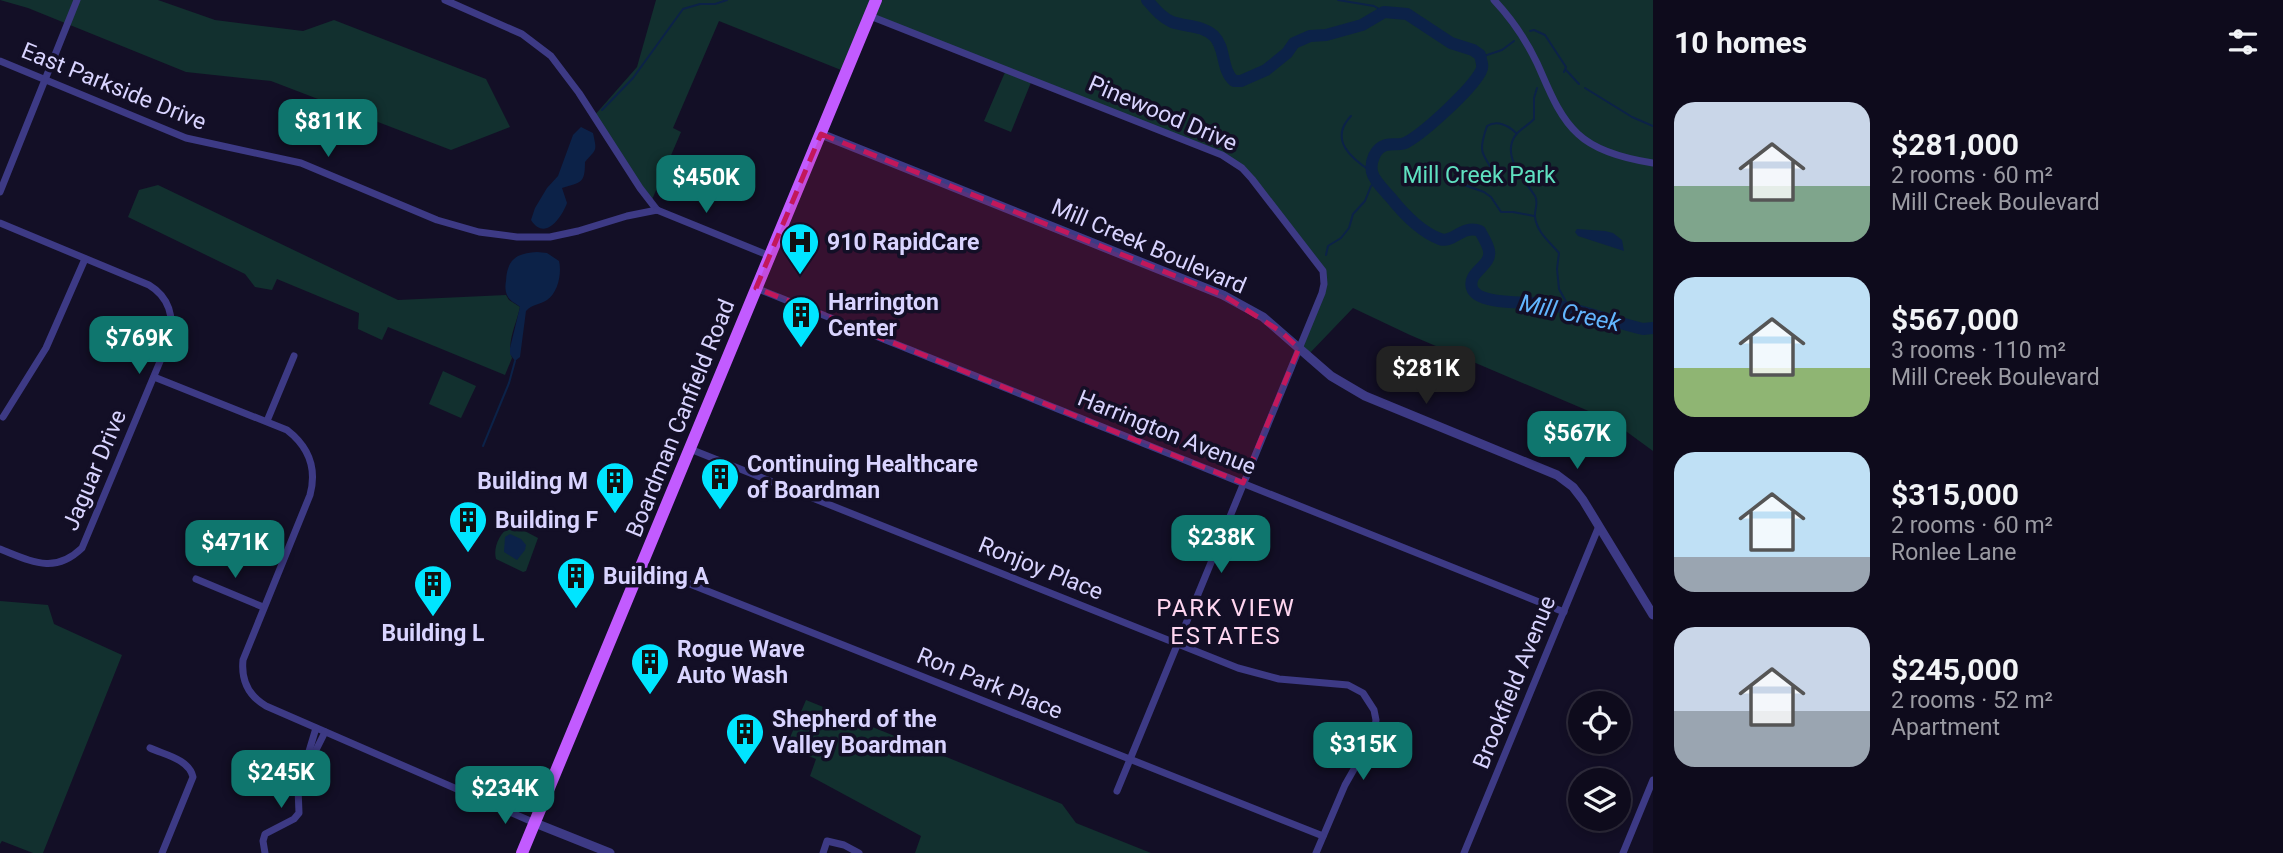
<!DOCTYPE html>
<html lang="en">
<head>
<meta charset="utf-8">
<style>
  :root { --surface:#0e0b1c; --page:#1c1929; --text:#f1f3f6; --muted:#9b9ba3; --line:#2e2b3b; --accent:#0f766e }
  body { margin:0; font-family:Roboto,sans-serif; background:var(--page); color:var(--text); height:100vh; display:flex; flex-direction:column; font-size:26px; white-space:nowrap }
  * { box-sizing:border-box; margin:0 }
  p { font-size:23px; color:var(--muted) }
  .icon { flex:none; width:38px; height:38px; fill:none; stroke:currentColor; stroke-width:2; stroke-linecap:round; stroke-linejoin:round }
  .map { position:relative; flex:1; overflow:hidden }
  .panel { display:flex; flex-direction:column; background:var(--surface); width:630px }
  .panel>* { flex:none }
  .buttons { position:absolute; left:1568px; top:691px; display:grid; gap:14px }
  .buttons a { display:grid; place-items:center; width:63px; height:63px; border-radius:50%; background:var(--surface); box-shadow:0 4px 10px #0003,0 0 0 2px var(--line); font-size:35px }
  .price { position:absolute; translate:-50% -60px; padding:0 16px; border-radius:14px; background:var(--accent); color:#fff; font-size:23px; line-height:46px; filter:drop-shadow(0 2px 4px #0008) }
  .price::after { content:''; position:absolute; left:50%; top:42px; width:21px; height:16px; margin-left:-10px; background:inherit; clip-path:polygon(0 0,100% 0,50% 100%) }
  .price.selected { background:#222; color:#fff }
  ul { padding:0; list-style:none }
  li { display:flex; align-items:center; gap:21px; height:175px; padding:0 21px }
  li span { display:grid; place-items:center; flex:none; width:196px; height:140px; border-radius:21px; color:#555 }
  li>.icon { margin-inline-start:auto }
  span .icon { width:84px; height:84px; fill:#fffc; stroke-width:1 }
  li b { font-size:30px }
  h2 { display:flex; justify-content:space-between; align-items:center; height:84px; padding:0 21px; font-size:30px }
  main { display:flex; flex:1; min-height:0 }
  .map>svg:first-child { display:block }
</style>
</head>
<body>
<main>
<div class="map">
<svg width="1653" height="853" viewBox="0 0 1653 853">
  <rect width="100%" height="100%" fill="#130f26"/>
  <g fill="#12302f">
    <path d="M0,0H158L215,20L303,31L334,20L486,79L510,127L451,150L271,81L186,72L28,8Z"/>
    <path d="M656,0H1653V451L1612,421L1410,335L1353,308L1307,356L1299,348L1324,284L1318,262L1232,160L1032,80L1011,132L984,121L1006,70L870,16L846,72L719,21L673,128L681,132L651,202L594,116L637,67Z"/>
    <path d="M158,185L398,300L506,295L509,300L520,307C517,323 506,342 512,358L505,375L388,327L382,340L358,329L359,313L277,279L272,290L255,287L245,274L128,217L139,190Z"/>
    <path d="M443,371L476,386L461,418L429,404Z"/>
    <path d="M510,527L519,528L538,538L526,571L523,572L496,559C493,548 499,533 510,527Z"/>
    <path d="M0,601L48,605L54,624L122,655L43,853H33L2,841L0,844Z"/>
    <path d="M806,700L1062,804L1076,823L1151,853H915L921,836L810,776L816,759L786,747Z"/>
  </g>
  <g fill="#0c2248">
    <path d="M581,127L593,133C597,152 597,148 585,162C585,184 581,182 562,188L567,203C562,217 545,242 531,220L535,208L547,188L558,176L573,135Z"/>
    <path d="M1577,229L1605,231L1613,233L1622,240L1624,251L1578,236L1575,232Z"/>
    <path d="M537,252L547,253L559,261C562,273 558,293 547,300C540,305 532,304 526,311L520,357L515,361L510,354V348L520,307C517,304 510,301 508,297C505,292 505,286 506,281C507,259 517,253 537,252Z"/>
    <path d="M510,534L521,539L526,545L525,550L517,560L504,552L505,537Z"/>
  </g>
  <g fill="none" stroke-linecap="round" stroke-linejoin="round">
    <g stroke="#0c2248" stroke-width="2">
      <path d="M1338,0L1374,6L1384,12"/>
      <path d="M1530,31L1534,30L1545,35L1566,67L1564,72"/>
      <path d="M1481,57L1502,50L1514,41"/>
      <path d="M1566,70L1579,84"/>
      <path d="M1537,88L1534,98V119C1527,127 1516,130 1512,142C1506,162 1525,180 1535,196C1539,203 1534,210 1535,217C1537,233 1550,242 1559,253L1557,269L1559,289L1570,309"/>
      <path d="M1585,88L1632,117L1653,126"/>
      <path d="M602,110L633,78L683,9L700,4H715L727,0"/>
      <path d="M1351,116C1328,140 1352,159 1372,172"/>
      <path d="M1496,178C1485,152 1476,158 1487,126C1497,120 1508,125 1516,133"/>
      <path d="M1459,183L1484,192L1491,197L1501,212H1513L1534,216"/>
      <path d="M1326,255L1328,246L1341,238L1349,228L1353,214L1365,201L1371,186L1377,181"/>
      <path d="M483,446L509,383L515,361"/>
    </g>
    <path stroke="#0c2248" stroke-width="12" d="M1147,0C1155,9 1161,17 1172,22C1187,27 1202,25 1214,36C1226,48 1221,70 1234,81H1241L1266,70L1287,53L1294,43L1310,36L1326,35L1362,25L1384,12L1407,14L1451,43L1473,50L1480,55C1481,61 1484,66 1481,71C1472,89 1425,132 1407,142C1401,146 1393,143 1386,145C1375,148 1370,162 1372,172C1374,181 1385,191 1391,198C1403,213 1421,232 1440,239C1453,244 1462,224 1480,231C1483,237 1488,244 1489,251C1492,266 1467,272 1472,288C1477,304 1519,302 1533,303C1570,305 1607,320 1643,329L1653,328"/>
    <g stroke="#3d3a85" stroke-width="7">
      <path d="M445,0L522,34L551,56L579,93L640,188L657,210"/>
      <path d="M1494,0C1512,19 1526,40 1537,63C1548,87 1558,116 1578,134C1597,152 1627,159 1653,163"/>
      <path d="M870,16L1222,155L1242,168L1252,179L1323,271L1324,284L1322,293L1117,791"/>
      <path d="M0,61L186,138L301,163L437,220L479,232L517,237H550L578,231L627,216L657,210"/>
      <path d="M0,192L77,0"/>
      <path d="M657,210L770,256"/>
      <path d="M0,223L149,285C169,297 175,317 169,340L82,548C54,575 31,561 0,549"/>
      <path d="M756,288L1564,612"/>
      <path d="M154,377L287,430C309,447 317,469 310,495L243,660C241,680 249,696 266,706L535,823"/>
      <path d="M3,417L46,348L85,259"/>
      <path d="M267,421L294,356"/>
      <path d="M690,449L1238,668L1279,679L1348,685L1363,693L1374,710L1376,720L1374,734L1345,785L1316,853"/>
      <path d="M642,565L1323,836"/>
      <path d="M196,579L263,607"/>
      <path d="M150,748C165,755 189,759 193,777L162,853"/>
      <path d="M308,757L314,754L325,732"/>
      <path d="M265,853L263,841L265,834L294,819L299,813L298,788L316,728"/>
      <path d="M823,853L827,841L844,845L859,853"/>
      <path d="M1464,853L1599,526"/>
      <path d="M1623,853L1653,780"/>
    </g>
    <g stroke="#3d3a85" stroke-width="9">
      <path d="M821,134L1223,295L1263,317L1331,376L1365,396L1557,475L1573,487L1583,500L1653,615"/>
      <path d="M535,823L610,853"/>
    </g>
    <path stroke="#c25bff" stroke-width="12" d="M522,853L876,0"/>
  </g>
  <path fill="#c2185b" fill-opacity="0.2" stroke="#c2185b" stroke-width="5" stroke-dasharray="14 9" stroke-linejoin="round" d="M821,134L1223,295L1280,331L1299,348L1243,483L756,288Z"/>
  <defs>
    <symbol id="hospital-pin" viewBox="-11 -11 22 30"><path d="M0 17L-7.5 6A9.5 9.5 0 1 1 7.5 6Z" fill="#00e5ff" stroke="#130f26"/><path d="M-5-5h3v3.5h4V-5h3V5h-3V1.5h-4V5h-3Z" fill="#111"/></symbol>
    <symbol id="building-pin" viewBox="-11 -11 22 30"><path d="M0 17L-7.5 6A9.5 9.5 0 1 1 7.5 6Z" fill="#00e5ff" stroke="#130f26"/><path d="M-4-6H4V6H1V3H-1V6H-4ZM-2.5-4.3h1.7v1.8h-1.7ZM.8-4.3h1.7v1.8H.8ZM-2.5-1h1.7V.8h-1.7ZM.8-1h1.7V.8H.8Z" fill="#111"/></symbol>
  </defs>
  <g fill-rule="evenodd">
    <use href="#hospital-pin" x="778" y="220" width="44" height="60"/>
    <use href="#building-pin" x="779" y="293" width="44" height="60"/>
    <use href="#building-pin" x="698" y="455" width="44" height="60"/>
    <use href="#building-pin" x="593" y="459" width="44" height="60"/>
    <use href="#building-pin" x="446" y="498" width="44" height="60"/>
    <use href="#building-pin" x="554" y="554" width="44" height="60"/>
    <use href="#building-pin" x="411" y="562" width="44" height="60"/>
    <use href="#building-pin" x="628" y="640" width="44" height="60"/>
    <use href="#building-pin" x="723" y="710" width="44" height="60"/>
  </g>
  <g text-anchor="middle" stroke-width="7" stroke-linejoin="round" paint-order="stroke">
    <g font-size="23" fill="#d9d4ff" stroke="#130f26">
      <text transform="translate(114 86) rotate(22)" y="8">East Parkside Drive</text>
      <text transform="translate(1163 113) rotate(23)" y="8">Pinewood Drive</text>
      <text transform="translate(1149 246) rotate(23)" y="8">Mill Creek Boulevard</text>
      <text transform="translate(680 418) rotate(-68)" y="8">Boardman Canfield Road</text>
      <text transform="translate(1167 432) rotate(22)" y="8">Harrington Avenue</text>
      <text transform="translate(94 470) rotate(-67)" y="8">Jaguar Drive</text>
      <text transform="translate(1041 568) rotate(22)" y="8">Ronjoy Place</text>
      <text transform="translate(1514 682) rotate(-68)" y="8">Brookfield Avenue</text>
      <text transform="translate(990 683) rotate(22)" y="8">Ron Park Place</text>
    </g>
    <g font-size="23" fill="#5fe0c0" stroke="#130f26">
      <text x="1479" y="183">Mill Creek Park</text>
    </g>
    <g font-size="23" font-weight="bold" fill="#d9d4ff" stroke="#130f26" text-anchor="start">
      <text x="827" y="250">910 RapidCare</text>
      <text x="828" y="310">Harrington<tspan x="828" dy="26">Center</tspan></text>
      <text x="747" y="472">Continuing Healthcare<tspan x="747" dy="26">of Boardman</tspan></text>
      <text x="588" y="489" text-anchor="end">Building M</text>
      <text x="495" y="528">Building F</text>
      <text x="603" y="584">Building A</text>
      <text x="433" y="641" text-anchor="middle">Building L</text>
      <text x="677" y="657">Rogue Wave<tspan x="677" dy="26">Auto Wash</tspan></text>
      <text x="772" y="727">Shepherd of the<tspan x="772" dy="26">Valley Boardman</tspan></text>
    </g>
    <g font-size="24" font-style="italic" fill="#62b6ff" stroke="#130f26">
      <text transform="translate(1570 313) rotate(12)" y="8">Mill Creek</text>
    </g>
    <g font-size="24" letter-spacing="2" fill="#ffd6f0" stroke="#130f26">
      <text x="1226" y="616">PARK VIEW<tspan x="1226" dy="28">ESTATES</tspan></text>
    </g>
  </g>
</svg>
<div class="buttons">
<a><svg class="icon" aria-label="locate" viewBox="0 0 24 24"><circle cx="12" cy="12" r="6"/><path d="M12 2v4M12 18v4M2 12h4M18 12h4"/></svg></a>
<a><svg class="icon" aria-label="layers" viewBox="0 0 24 24"><path d="M12 4l9 5-9 5-9-5zM3 14l9 5 9-5"/></svg></a>
</div>
<b class="price" style="left:328px;top:159px">$811K</b>
<b class="price" style="left:706px;top:215px">$450K</b>
<b class="price" style="left:139px;top:376px">$769K</b>
<b class="price selected" style="left:1426px;top:406px">$281K</b>
<b class="price" style="left:1577px;top:471px">$567K</b>
<b class="price" style="left:1221px;top:575px">$238K</b>
<b class="price" style="left:235px;top:580px">$471K</b>
<b class="price" style="left:1363px;top:782px">$315K</b>
<b class="price" style="left:281px;top:810px">$245K</b>
<b class="price" style="left:505px;top:826px">$234K</b>
</div>
<section class="panel">
<h2>10 homes<svg class="icon" aria-label="filters" viewBox="0 0 24 24"><path d="M4 7h16M4 17h16"/><circle cx="9" cy="7" r="2"/><circle cx="15" cy="17" r="2"/></svg></h2>
<ul>
<li><span style="background:linear-gradient(#c9d6e8 60%,#7fa58c 0)"><svg class="icon" aria-label="home" viewBox="0 0 24 24"><path d="M3 11l9-7 9 7M6 9v11h12V9"/></svg></span><div><b>$281,000</b><p>2 rooms · 60 m²</p><p>Mill Creek Boulevard</p></div></li>
<li><span style="background:linear-gradient(#bfe0f5 65%,#8fb573 0)"><svg class="icon" aria-label="home" viewBox="0 0 24 24"><path d="M3 11l9-7 9 7M6 9v11h12V9"/></svg></span><div><b>$567,000</b><p>3 rooms · 110 m²</p><p>Mill Creek Boulevard</p></div></li>
<li><span style="background:linear-gradient(#bfe0f5 75%,#9aa5b1 0)"><svg class="icon" aria-label="home" viewBox="0 0 24 24"><path d="M3 11l9-7 9 7M6 9v11h12V9"/></svg></span><div><b>$315,000</b><p>2 rooms · 60 m²</p><p>Ronlee Lane</p></div></li>
<li><span style="background:linear-gradient(#c9d6e8 60%,#9aa5b1 0)"><svg class="icon" aria-label="home" viewBox="0 0 24 24"><path d="M3 11l9-7 9 7M6 9v11h12V9"/></svg></span><div><b>$245,000</b><p>2 rooms · 52 m²</p><p>Apartment</p></div></li>
</ul>
</section>
</main>
</body>
</html>
